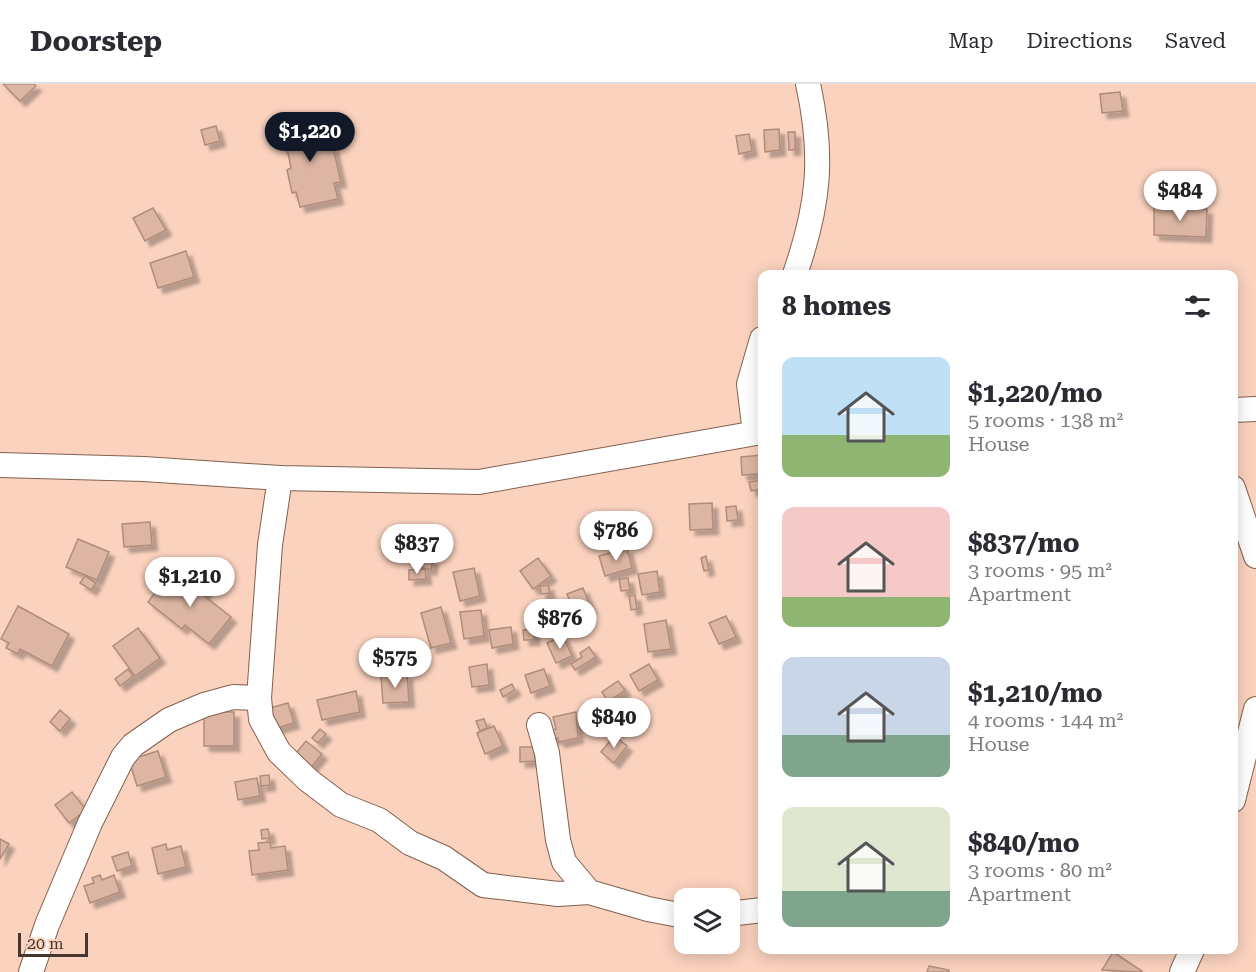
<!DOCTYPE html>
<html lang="en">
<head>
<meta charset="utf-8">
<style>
  :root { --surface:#fff; --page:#f7f7f7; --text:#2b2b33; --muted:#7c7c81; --line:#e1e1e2; --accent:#111827 }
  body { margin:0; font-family:"Roboto Serif",serif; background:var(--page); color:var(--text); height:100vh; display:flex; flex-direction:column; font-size:22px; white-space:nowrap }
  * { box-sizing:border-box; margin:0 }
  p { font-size:20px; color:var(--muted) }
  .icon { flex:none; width:33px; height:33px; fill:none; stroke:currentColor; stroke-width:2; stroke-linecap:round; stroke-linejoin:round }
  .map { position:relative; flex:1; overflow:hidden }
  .sheet { position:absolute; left:758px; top:186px; width:480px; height:684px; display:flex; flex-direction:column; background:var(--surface); border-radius:12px; box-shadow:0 3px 15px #0003 }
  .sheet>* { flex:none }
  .buttons { position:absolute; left:674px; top:804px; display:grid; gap:12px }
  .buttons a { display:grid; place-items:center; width:66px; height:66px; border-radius:12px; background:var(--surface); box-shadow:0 3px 15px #0003; font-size:30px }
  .scale { position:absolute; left:18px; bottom:15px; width:70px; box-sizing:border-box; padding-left:6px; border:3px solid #46362e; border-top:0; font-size:16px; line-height:21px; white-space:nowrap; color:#46362e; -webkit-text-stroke:4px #fad2be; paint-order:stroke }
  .price { position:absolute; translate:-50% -51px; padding:0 14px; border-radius:21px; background:#fff; color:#222; font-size:20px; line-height:39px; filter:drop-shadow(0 2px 3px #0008) }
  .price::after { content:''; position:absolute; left:50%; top:36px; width:18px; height:14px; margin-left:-9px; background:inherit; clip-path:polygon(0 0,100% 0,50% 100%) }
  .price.active { background:var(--accent); color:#fff }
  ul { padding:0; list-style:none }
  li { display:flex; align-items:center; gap:18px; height:150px; padding:0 24px }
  li span { display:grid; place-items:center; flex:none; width:168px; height:120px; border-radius:12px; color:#555 }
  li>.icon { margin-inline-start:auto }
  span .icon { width:72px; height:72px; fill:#fffc; stroke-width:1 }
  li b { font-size:26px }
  h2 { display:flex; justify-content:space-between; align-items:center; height:72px; padding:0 24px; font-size:26px }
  header { display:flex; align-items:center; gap:36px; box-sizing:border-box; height:84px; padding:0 30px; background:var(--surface); border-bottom:2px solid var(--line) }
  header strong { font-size:28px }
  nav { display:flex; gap:33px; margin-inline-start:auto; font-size:21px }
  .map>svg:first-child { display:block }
</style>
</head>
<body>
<header>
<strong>Doorstep</strong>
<nav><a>Map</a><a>Directions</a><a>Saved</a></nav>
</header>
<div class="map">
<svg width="1256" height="888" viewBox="0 0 1256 888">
  <defs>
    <filter id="shadow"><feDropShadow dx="5.5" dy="5.5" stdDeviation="1.5" flood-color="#0004"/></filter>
  </defs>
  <rect width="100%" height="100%" fill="#fad2be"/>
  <g fill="#ddb6a3" stroke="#b18c79" stroke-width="1.5" filter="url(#shadow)">
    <path d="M3,0H34L36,2L20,17Z"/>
    <path d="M1120,8L1123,27L1102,29L1100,10Z"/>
    <path d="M317,33L324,65L333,63L341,98L334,99L338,115L300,123L296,108L292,109L287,86L291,84L287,64L282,65L279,52L283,51L280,41Z"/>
    <path d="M216,42L220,57L205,61L201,46Z"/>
    <path d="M779,45L780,66L765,68L764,46Z"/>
    <path d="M788,48H795V66H789Z"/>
    <path d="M749,50L752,67L739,70L736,52Z"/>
    <path d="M1165,104L1187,105L1186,124H1164Z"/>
    <path d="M1154,123L1207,125L1206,153L1154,151Z"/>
    <path d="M153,124L166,146L145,157L133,134Z"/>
    <path d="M186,167L194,193L158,204L150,179Z"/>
    <path d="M762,371V390L742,391L741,373Z"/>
    <path d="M762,396V405L751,407L749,398Z"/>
    <path d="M712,419L713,445L690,446L689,420Z"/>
    <path d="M736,422L738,436L727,437L726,423Z"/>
    <path d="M150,438L152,461L124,463L122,440Z"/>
    <path d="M78,455L109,468L97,496L66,483Z"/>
    <path d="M627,464L632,484L605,492L599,472Z"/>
    <path d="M417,471L433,475L431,486L414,481Z"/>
    <path d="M706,472L709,486L704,487L701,474Z"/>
    <path d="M538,474L551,492L533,505L520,487Z"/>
    <path d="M474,484L480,512L460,517L453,488Z"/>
    <path d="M425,485L426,495L409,496V486Z"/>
    <path d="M657,487L660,508L642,511L638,490Z"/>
    <path d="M187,489L207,505L203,511L231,533L209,560L185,541L182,545L148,518L166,494L177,502Z"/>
    <path d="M85,492L96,499L91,506L80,499Z"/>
    <path d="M628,494L630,506L621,507L619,495Z"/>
    <path d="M548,501L550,509L541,510L540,502Z"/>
    <path d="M583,504L591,524L575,530L567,510Z"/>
    <path d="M635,511L637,525L631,526L629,512Z"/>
    <path d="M18,522L69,550L52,582L20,565L18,570L6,564L9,559L1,555Z"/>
    <path d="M441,523L451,559L431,564L421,529Z"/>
    <path d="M481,526L484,552L464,555L460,528Z"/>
    <path d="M549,531L552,542L541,545L538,533Z"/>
    <path d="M726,532L736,553L719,560L709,539Z"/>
    <path d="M666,536L671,565L648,568L644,540Z"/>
    <path d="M511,543L513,560L492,564L489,546Z"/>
    <path d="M138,544L160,574L135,592L113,562Z"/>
    <path d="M534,545V556H524L523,546Z"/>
    <path d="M563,552L572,572L556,579L547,559Z"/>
    <path d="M589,563L596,573L575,586L571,580L582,573L580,569Z"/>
    <path d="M487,580L489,601L472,603L469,583Z"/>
    <path d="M649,580L658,596L639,607L630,591Z"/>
    <path d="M128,585L133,592L120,602L115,595Z"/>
    <path d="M544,585L550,602L531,609L525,591Z"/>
    <path d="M407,591L409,618L383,619L381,592Z"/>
    <path d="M618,597L625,606L608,618L602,608Z"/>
    <path d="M512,600L515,606L503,613L500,606Z"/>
    <path d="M356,607L360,628L322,636L317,616Z"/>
    <path d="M288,619L294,639L270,646L263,626Z"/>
    <path d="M60,626L70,635L60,647L50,638Z"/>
    <rect x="204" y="628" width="30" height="34"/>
    <path d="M576,628L578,654L559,658L558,654L548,656L546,648L556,645L553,633Z"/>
    <path d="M484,635L487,644L480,647L476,637Z"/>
    <path d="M494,642L503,662L485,670L477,649Z"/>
    <path d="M320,645L326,650L318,659L312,654Z"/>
    <path d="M614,652L627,662L614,679L601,668Z"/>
    <path d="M306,657L322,670L308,687L292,674Z"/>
    <path d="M520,663H534L535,677L520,678Z"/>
    <path d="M158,667L166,693L137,702L129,676Z"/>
    <path d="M269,691L270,701L261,702L260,692Z"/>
    <path d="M257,694L260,712L238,716L235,698Z"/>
    <path d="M72,708L86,726L69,739L55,721Z"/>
    <path d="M268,745L270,754L262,755L261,746Z"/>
    <path d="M0,755L9,760L0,775Z"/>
    <path d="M270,758L271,764L285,762L288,786L252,791L249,767L259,766L258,759Z"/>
    <path d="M166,760L167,766L181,762L186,783L158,790L152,764Z"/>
    <path d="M128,768L132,782L117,787L112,773Z"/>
    <path d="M100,791L102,796L114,791L120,808L90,819L84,802L94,799L92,794Z"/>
    <path d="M1113,868L1142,887L1141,888L1102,886Z"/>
    <path d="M929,882L949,886V888H927Z"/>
  </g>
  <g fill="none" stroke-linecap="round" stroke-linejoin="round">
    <defs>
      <g id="minor">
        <path d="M795,190C819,121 824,72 808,0"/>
        <path d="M1233,326L1256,325"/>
        <path d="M755,349L749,300L762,255"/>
        <path d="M0,381L144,385L280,394L479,398L762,348"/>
        <path d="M280,394L270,461L259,614L261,635L279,668L308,696L341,721L379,736L410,759L444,774L483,801L558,810L589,808L648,825L684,832"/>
        <path d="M1233,404L1256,472"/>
        <path d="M539,641L547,669L558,756L564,778L589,808"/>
        <path d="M1233,716L1256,625"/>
        <path d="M729,830L762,826"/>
        <path d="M31,888L47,841L90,739L123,673L133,661L169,636L204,621L233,613L259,614"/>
        <path d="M1182,888L1192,866"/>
      </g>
    </defs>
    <use href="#minor" stroke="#82604e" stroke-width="26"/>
    <use href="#minor" stroke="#fff" stroke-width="24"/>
  </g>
</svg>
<div class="buttons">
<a><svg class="icon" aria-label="layers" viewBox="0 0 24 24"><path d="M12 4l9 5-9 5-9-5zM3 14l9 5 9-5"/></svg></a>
</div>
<div class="scale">20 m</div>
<b class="price active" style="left:310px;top:79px">$1,220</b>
<b class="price" style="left:1180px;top:138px">$484</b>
<b class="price" style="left:616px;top:478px">$786</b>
<b class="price" style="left:417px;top:491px">$837</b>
<b class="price" style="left:190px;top:524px">$1,210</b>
<b class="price" style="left:560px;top:566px">$876</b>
<b class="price" style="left:395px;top:605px">$575</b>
<b class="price" style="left:614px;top:665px">$840</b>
<section class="sheet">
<h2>8 homes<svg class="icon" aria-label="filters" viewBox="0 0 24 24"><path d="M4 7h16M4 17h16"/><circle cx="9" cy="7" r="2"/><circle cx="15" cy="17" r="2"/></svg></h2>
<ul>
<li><span style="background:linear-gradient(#bfe0f5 65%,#8fb573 0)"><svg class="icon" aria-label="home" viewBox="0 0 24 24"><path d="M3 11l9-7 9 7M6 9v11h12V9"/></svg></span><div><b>$1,220/mo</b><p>5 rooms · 138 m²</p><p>House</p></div></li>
<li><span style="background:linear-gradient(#f6c9c9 75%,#8fb573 0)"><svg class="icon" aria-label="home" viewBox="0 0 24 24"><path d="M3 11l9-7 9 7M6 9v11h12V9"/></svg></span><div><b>$837/mo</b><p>3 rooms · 95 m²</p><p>Apartment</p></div></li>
<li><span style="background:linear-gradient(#c9d6e8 65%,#7fa58c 0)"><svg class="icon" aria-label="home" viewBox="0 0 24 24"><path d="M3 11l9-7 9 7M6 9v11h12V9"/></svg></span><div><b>$1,210/mo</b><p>4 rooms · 144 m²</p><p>House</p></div></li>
<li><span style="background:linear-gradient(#dfe7d0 70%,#7fa58c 0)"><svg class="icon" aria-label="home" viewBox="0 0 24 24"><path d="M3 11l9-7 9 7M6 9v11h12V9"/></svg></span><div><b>$840/mo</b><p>3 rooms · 80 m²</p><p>Apartment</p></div></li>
</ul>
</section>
</div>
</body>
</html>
